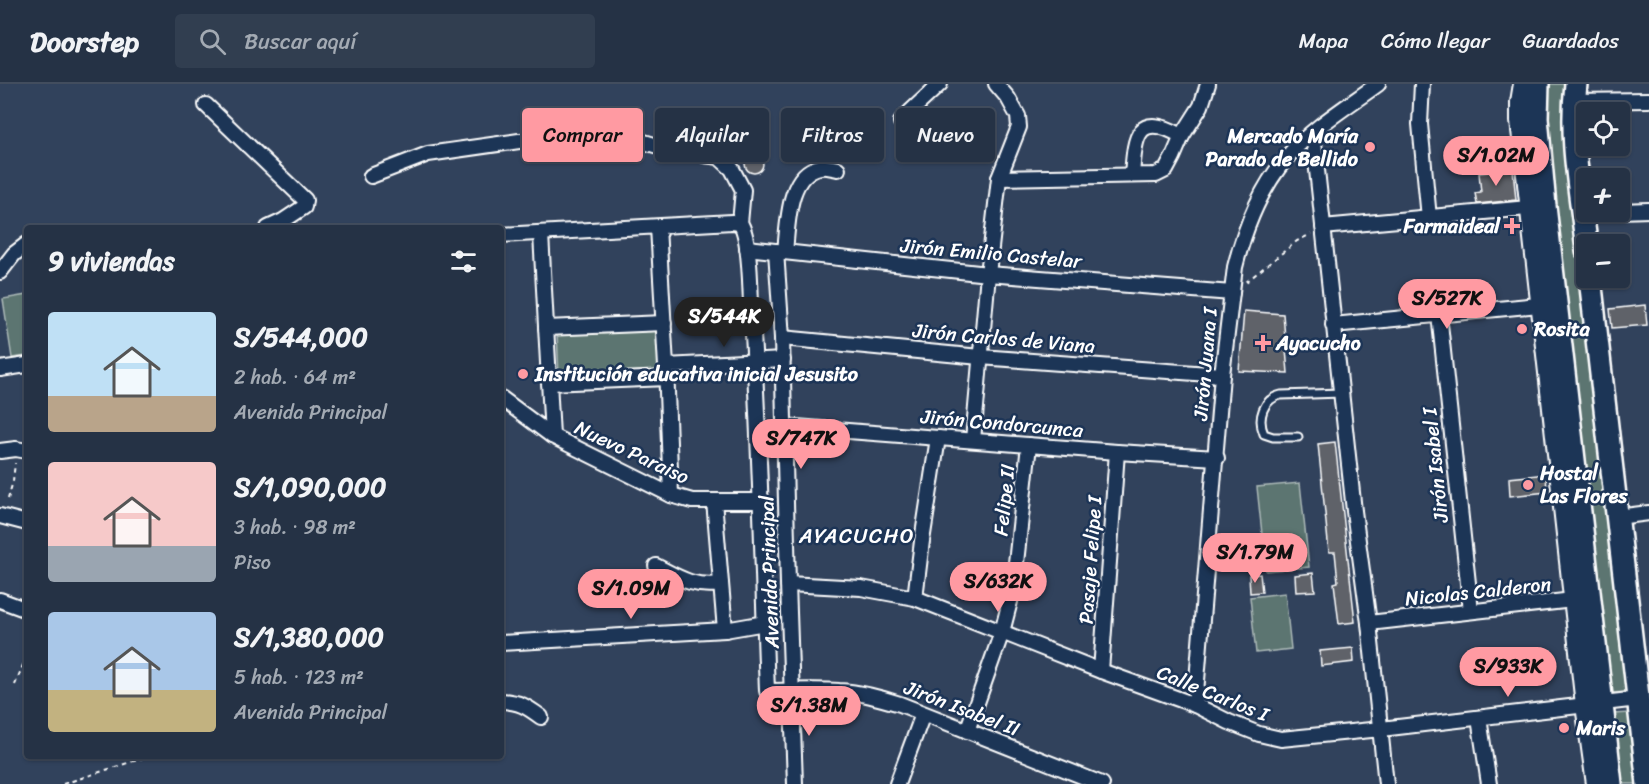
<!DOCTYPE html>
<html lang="es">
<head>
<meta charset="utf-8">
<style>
  :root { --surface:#253245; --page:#313e50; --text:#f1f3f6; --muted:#a3aab3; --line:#424d5e; --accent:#ff9aa2 }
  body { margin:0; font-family:Sriracha,sans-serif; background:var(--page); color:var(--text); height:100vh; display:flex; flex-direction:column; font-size:22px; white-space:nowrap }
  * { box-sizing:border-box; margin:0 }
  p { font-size:20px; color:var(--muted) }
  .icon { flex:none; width:33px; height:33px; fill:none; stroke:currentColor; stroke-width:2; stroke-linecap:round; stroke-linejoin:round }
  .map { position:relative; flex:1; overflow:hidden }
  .sheet { position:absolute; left:24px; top:141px; width:480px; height:534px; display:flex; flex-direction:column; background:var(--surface); border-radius:6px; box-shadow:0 2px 4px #0004,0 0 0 2px var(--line) }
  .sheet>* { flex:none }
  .guide { position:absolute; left:522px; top:24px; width:570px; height:54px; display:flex; gap:12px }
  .controls { position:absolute; left:1576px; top:18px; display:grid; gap:12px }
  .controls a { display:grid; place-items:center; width:54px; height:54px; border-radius:6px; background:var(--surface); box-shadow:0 2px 4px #0004,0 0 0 2px var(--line); font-size:30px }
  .price { position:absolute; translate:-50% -51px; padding:0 14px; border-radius:21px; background:var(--accent); color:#111; font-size:20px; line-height:39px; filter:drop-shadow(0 2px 3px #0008) }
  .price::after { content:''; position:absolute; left:50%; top:36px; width:18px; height:14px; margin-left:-9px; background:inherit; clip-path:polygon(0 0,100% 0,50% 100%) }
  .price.active { background:#222; color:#fff }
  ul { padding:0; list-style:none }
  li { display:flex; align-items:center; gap:18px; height:150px; padding:0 24px }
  li span { display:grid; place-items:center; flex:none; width:168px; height:120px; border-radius:6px; color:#555 }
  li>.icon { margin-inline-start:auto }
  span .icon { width:72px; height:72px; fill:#fffc; stroke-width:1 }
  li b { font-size:26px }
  h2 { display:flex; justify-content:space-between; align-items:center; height:72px; padding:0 24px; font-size:26px }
  .pill { padding:0 21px; border-radius:6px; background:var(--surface); box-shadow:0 2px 4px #0004,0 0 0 2px var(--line); font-size:21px; line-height:54px }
  .pill.active { background:var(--accent); color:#111 }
  header { display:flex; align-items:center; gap:36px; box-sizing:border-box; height:84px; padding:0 30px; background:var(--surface); border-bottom:2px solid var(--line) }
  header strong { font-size:28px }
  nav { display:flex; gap:33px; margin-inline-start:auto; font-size:21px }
  .search { width:420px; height:54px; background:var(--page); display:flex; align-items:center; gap:15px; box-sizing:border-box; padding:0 21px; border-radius:6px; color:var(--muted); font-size:22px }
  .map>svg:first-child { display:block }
</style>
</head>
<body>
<header>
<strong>Doorstep</strong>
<div class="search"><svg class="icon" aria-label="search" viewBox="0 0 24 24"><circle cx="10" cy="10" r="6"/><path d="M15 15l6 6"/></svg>Buscar aquí</div>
<nav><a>Mapa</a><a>Cómo llegar</a><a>Guardados</a></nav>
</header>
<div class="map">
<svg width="1649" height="700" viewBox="0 0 1649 700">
  <rect width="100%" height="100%" fill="#31425c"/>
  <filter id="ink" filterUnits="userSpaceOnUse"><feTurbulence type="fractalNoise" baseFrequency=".0167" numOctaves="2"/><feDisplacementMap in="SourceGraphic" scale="12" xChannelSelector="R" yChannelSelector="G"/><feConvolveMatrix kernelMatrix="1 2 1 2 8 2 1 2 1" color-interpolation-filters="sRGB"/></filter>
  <g filter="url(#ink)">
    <g fill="#5b7471" stroke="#adbab8" stroke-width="1.5">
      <path d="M1544,0H1570L1569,64L1611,425L1627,608L1610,609L1606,607L1543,7Z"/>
      <path d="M27,211V272L12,274L3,215Z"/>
      <path d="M663,245V289L559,293L557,248Z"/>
      <path d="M1300,399L1309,483L1266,487L1257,403Z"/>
      <path d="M1285,509L1291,565L1256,569L1250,513Z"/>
      <path d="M1630,629L1643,700H1619L1613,630Z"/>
    </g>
    <g fill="#5f6269" stroke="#fff" stroke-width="1.5">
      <circle cx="754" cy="80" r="9"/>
      <path d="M1513,86L1516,116L1477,120L1475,109L1481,108L1479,89Z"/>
      <path d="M1645,221L1647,241L1612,244L1610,225Z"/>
      <path d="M1244,227L1283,230L1288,289L1239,287Z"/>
      <path d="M1335,358L1355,538L1339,540L1334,499L1338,498L1335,468H1329L1318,360Z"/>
      <path d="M1546,390L1547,408L1510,412L1509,394Z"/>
      <path d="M1313,489L1315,507L1296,508L1295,491Z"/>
      <path d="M1260,490L1262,508L1250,509L1249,491Z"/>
      <path d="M1353,564L1354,578L1321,582L1320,567Z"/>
    </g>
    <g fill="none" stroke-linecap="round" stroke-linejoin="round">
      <defs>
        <path id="lane" d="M1298,353H1273L1264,350C1257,334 1263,315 1281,311L1342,309"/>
        <g id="street">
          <path d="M1422,0L1420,40L1429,134"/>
          <path d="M1574,17L1649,16"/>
          <path d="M206,21L305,116L304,123L283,137L268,144"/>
          <path d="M901,38L911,27L940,0"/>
          <path d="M1313,49L1354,427L1369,539L1386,700"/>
          <path d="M1132,91C1135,53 1136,26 1182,52"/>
          <path d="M371,92L428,70L519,57L568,56L586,57L599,59L608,56L631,54L661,63L673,59L686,61L704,71L719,73L732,85L743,106L740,139"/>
          <path d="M999,94L1156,91L1166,86L1173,73L1182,52L1201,22L1208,0"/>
          <path d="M1620,127L1649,126"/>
          <path d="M740,139C750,153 750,200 751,219C760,348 762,478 767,607C791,607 815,605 839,607C860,608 880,614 900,620L1102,700"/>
          <path d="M658,143L666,282L671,411"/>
          <path d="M1323,143L1539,123"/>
          <path d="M541,150L552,352"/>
          <path d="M501,151L732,138L740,139"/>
          <path d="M747,164L988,190L1232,209"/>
          <path d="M776,167L782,254L788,500L795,700"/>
          <path d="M785,168C788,142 787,89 820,83C825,82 832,84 838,85"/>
          <path d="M0,188L14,170L27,160"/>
          <path d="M1439,230L1471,527"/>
          <path d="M1333,241L1549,220"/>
          <path d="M546,244L664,239"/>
          <path d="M782,254L980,273L1222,291"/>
          <path d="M666,282L783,276"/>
          <path d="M0,285L27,281"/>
          <path d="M549,299L667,294"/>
          <path d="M501,314L552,352L671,411L692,417H760"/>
          <path d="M784,342L1117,368L1217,374"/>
          <path d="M973,356L988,190L999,94L1019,43L1018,32L1008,14L996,0"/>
          <path d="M0,367L16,365L27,367"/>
          <path d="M714,417L725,546"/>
          <path d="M0,432L27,439"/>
          <path d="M1617,433L1649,429"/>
          <path d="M656,482C679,494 694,504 721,500"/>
          <path d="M788,500L861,504L915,514L1101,587L1195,621L1229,638L1259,650L1281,655L1381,645L1638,615"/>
          <path d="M915,514L922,457L938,354"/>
          <path d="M0,516L27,526"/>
          <path d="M1369,539L1582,515"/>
          <path d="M501,559L725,546L765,539"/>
          <path d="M1101,587L1117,368"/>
          <path d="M501,617C520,618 526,622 541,633"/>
          <path d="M1195,621L1222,291L1235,183C1245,143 1260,104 1288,72C1313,43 1348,22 1378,0"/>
          <path d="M1479,634L1489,700"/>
          <path d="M967,647L1002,548L1013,506L1029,361"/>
          <path d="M897,700L923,630"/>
        </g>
        <path id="secondary" d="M1523,0L1520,18V37L1585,621L1596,700"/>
        <g id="primary">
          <path d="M1538,0L1537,34L1545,122L1611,700"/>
          <path d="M1576,0C1569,56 1581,111 1587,167"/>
          <path d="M1590,194L1648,700"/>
        </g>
      </defs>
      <use href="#lane" stroke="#fff" stroke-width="11"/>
      <use href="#street" stroke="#fff" stroke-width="18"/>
      <use href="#secondary" stroke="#fff" stroke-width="22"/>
      <use href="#primary" stroke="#fff" stroke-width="26"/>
      <g stroke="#fff" stroke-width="2" stroke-dasharray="4.5 4.5" stroke-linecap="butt">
        <path d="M1246,198L1297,157L1311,150"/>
        <path d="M8,415L13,397L15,379"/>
        <path d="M15,601L27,571"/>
        <path d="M63,700L149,672"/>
      </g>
      <use href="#lane" stroke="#1d3557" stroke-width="7"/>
      <use href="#street" stroke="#1d3557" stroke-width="14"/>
      <use href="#secondary" stroke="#1d3557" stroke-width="18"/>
      <use href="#primary" stroke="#1d3557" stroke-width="21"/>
    </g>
  </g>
  <g fill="#ff9aa2" stroke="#1d3557" stroke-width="2">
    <circle cx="1370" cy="63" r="6"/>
    <path d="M1509 133h6v6h6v6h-6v6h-6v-6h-6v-6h6z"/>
    <circle cx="1522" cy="245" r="6"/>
    <path d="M1260 250h6v6h6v6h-6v6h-6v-6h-6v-6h6z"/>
    <circle cx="523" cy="290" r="6"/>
    <circle cx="1528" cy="401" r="6"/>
    <circle cx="1564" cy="644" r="6"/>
  </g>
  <g text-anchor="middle" stroke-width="5" stroke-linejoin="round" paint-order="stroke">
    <g font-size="20" font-weight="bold" fill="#fff" stroke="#1d3557" text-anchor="start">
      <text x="1358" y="59" text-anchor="end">Mercado María<tspan x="1358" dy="23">Parado de Bellido</tspan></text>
      <text x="1500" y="149" text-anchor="end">Farmaideal</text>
      <text x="1534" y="252">Rosita</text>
      <text x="1276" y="266">Ayacucho</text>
      <text x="535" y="297">Institución educativa inicial Jesusito</text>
      <text x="1540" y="396">Hostal<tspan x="1540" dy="23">Las Flores</tspan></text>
      <text x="1576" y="651">Maris</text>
    </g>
    <g font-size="20" fill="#fff" stroke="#1d3557">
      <text transform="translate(991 169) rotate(5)" y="7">Jirón Emilio Castelar</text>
      <text transform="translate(1004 254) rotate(5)" y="7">Jirón Carlos de Viana</text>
      <text transform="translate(1205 280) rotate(-85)" y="7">Jirón Juana I</text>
      <text transform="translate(1002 339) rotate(5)" y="7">Jirón Condorcunca</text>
      <text transform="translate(632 368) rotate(25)" y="7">Nuevo Paraiso</text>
      <text transform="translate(1435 381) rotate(-96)" y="7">Jirón Isabel I</text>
      <text transform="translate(1004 416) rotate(-84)" y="7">Felipe II</text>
      <text transform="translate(1090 476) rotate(-86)" y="7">Pasaje Felipe I</text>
      <text transform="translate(769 488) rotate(-92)" y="7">Avenida Principal</text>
      <text transform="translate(1478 507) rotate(-6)" y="7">Nicolas Calderon</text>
      <text transform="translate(1213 609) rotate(22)" y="7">Calle Carlos I</text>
      <text transform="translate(962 624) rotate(21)" y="7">Jirón Isabel II</text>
    </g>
    <g font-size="21" letter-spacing="1.5" fill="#fff" stroke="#1d3557">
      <text x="857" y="459">AYACUCHO</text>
    </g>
  </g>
</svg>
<div class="controls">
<a><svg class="icon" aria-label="locate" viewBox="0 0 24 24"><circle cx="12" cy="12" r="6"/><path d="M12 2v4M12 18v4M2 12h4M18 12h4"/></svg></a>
<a>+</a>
<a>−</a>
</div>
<b class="price" style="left:1496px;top:103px">S/1.02M</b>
<b class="price" style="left:1447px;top:246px">S/527K</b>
<b class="price active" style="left:724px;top:264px">S/544K</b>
<b class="price" style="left:801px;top:386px">S/747K</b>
<b class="price" style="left:1255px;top:500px">S/1.79M</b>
<b class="price" style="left:998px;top:529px">S/632K</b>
<b class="price" style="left:631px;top:536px">S/1.09M</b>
<b class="price" style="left:1508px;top:614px">S/933K</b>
<b class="price" style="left:809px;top:653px">S/1.38M</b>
<div class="guide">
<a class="pill active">Comprar</a>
<a class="pill">Alquilar</a>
<a class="pill">Filtros</a>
<a class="pill">Nuevo</a>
</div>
<section class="sheet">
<h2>9 viviendas<svg class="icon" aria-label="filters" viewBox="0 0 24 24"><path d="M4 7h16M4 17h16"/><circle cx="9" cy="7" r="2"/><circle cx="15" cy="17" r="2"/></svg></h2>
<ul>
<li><span style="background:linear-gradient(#bfe0f5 70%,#b9a48a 0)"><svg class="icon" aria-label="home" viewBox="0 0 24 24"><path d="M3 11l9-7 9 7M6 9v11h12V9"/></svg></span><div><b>S/544,000</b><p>2 hab. · 64 m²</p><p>Avenida Principal</p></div></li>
<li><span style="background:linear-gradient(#f6c9c9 70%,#9aa5b1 0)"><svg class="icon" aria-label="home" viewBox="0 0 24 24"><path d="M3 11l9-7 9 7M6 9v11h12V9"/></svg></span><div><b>S/1,090,000</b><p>3 hab. · 98 m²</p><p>Piso</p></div></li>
<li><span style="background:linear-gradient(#a9c7e8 65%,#c2b280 0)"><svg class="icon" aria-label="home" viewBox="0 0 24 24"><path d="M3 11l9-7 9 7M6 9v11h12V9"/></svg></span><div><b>S/1,380,000</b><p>5 hab. · 123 m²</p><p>Avenida Principal</p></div></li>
</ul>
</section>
</div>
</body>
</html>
